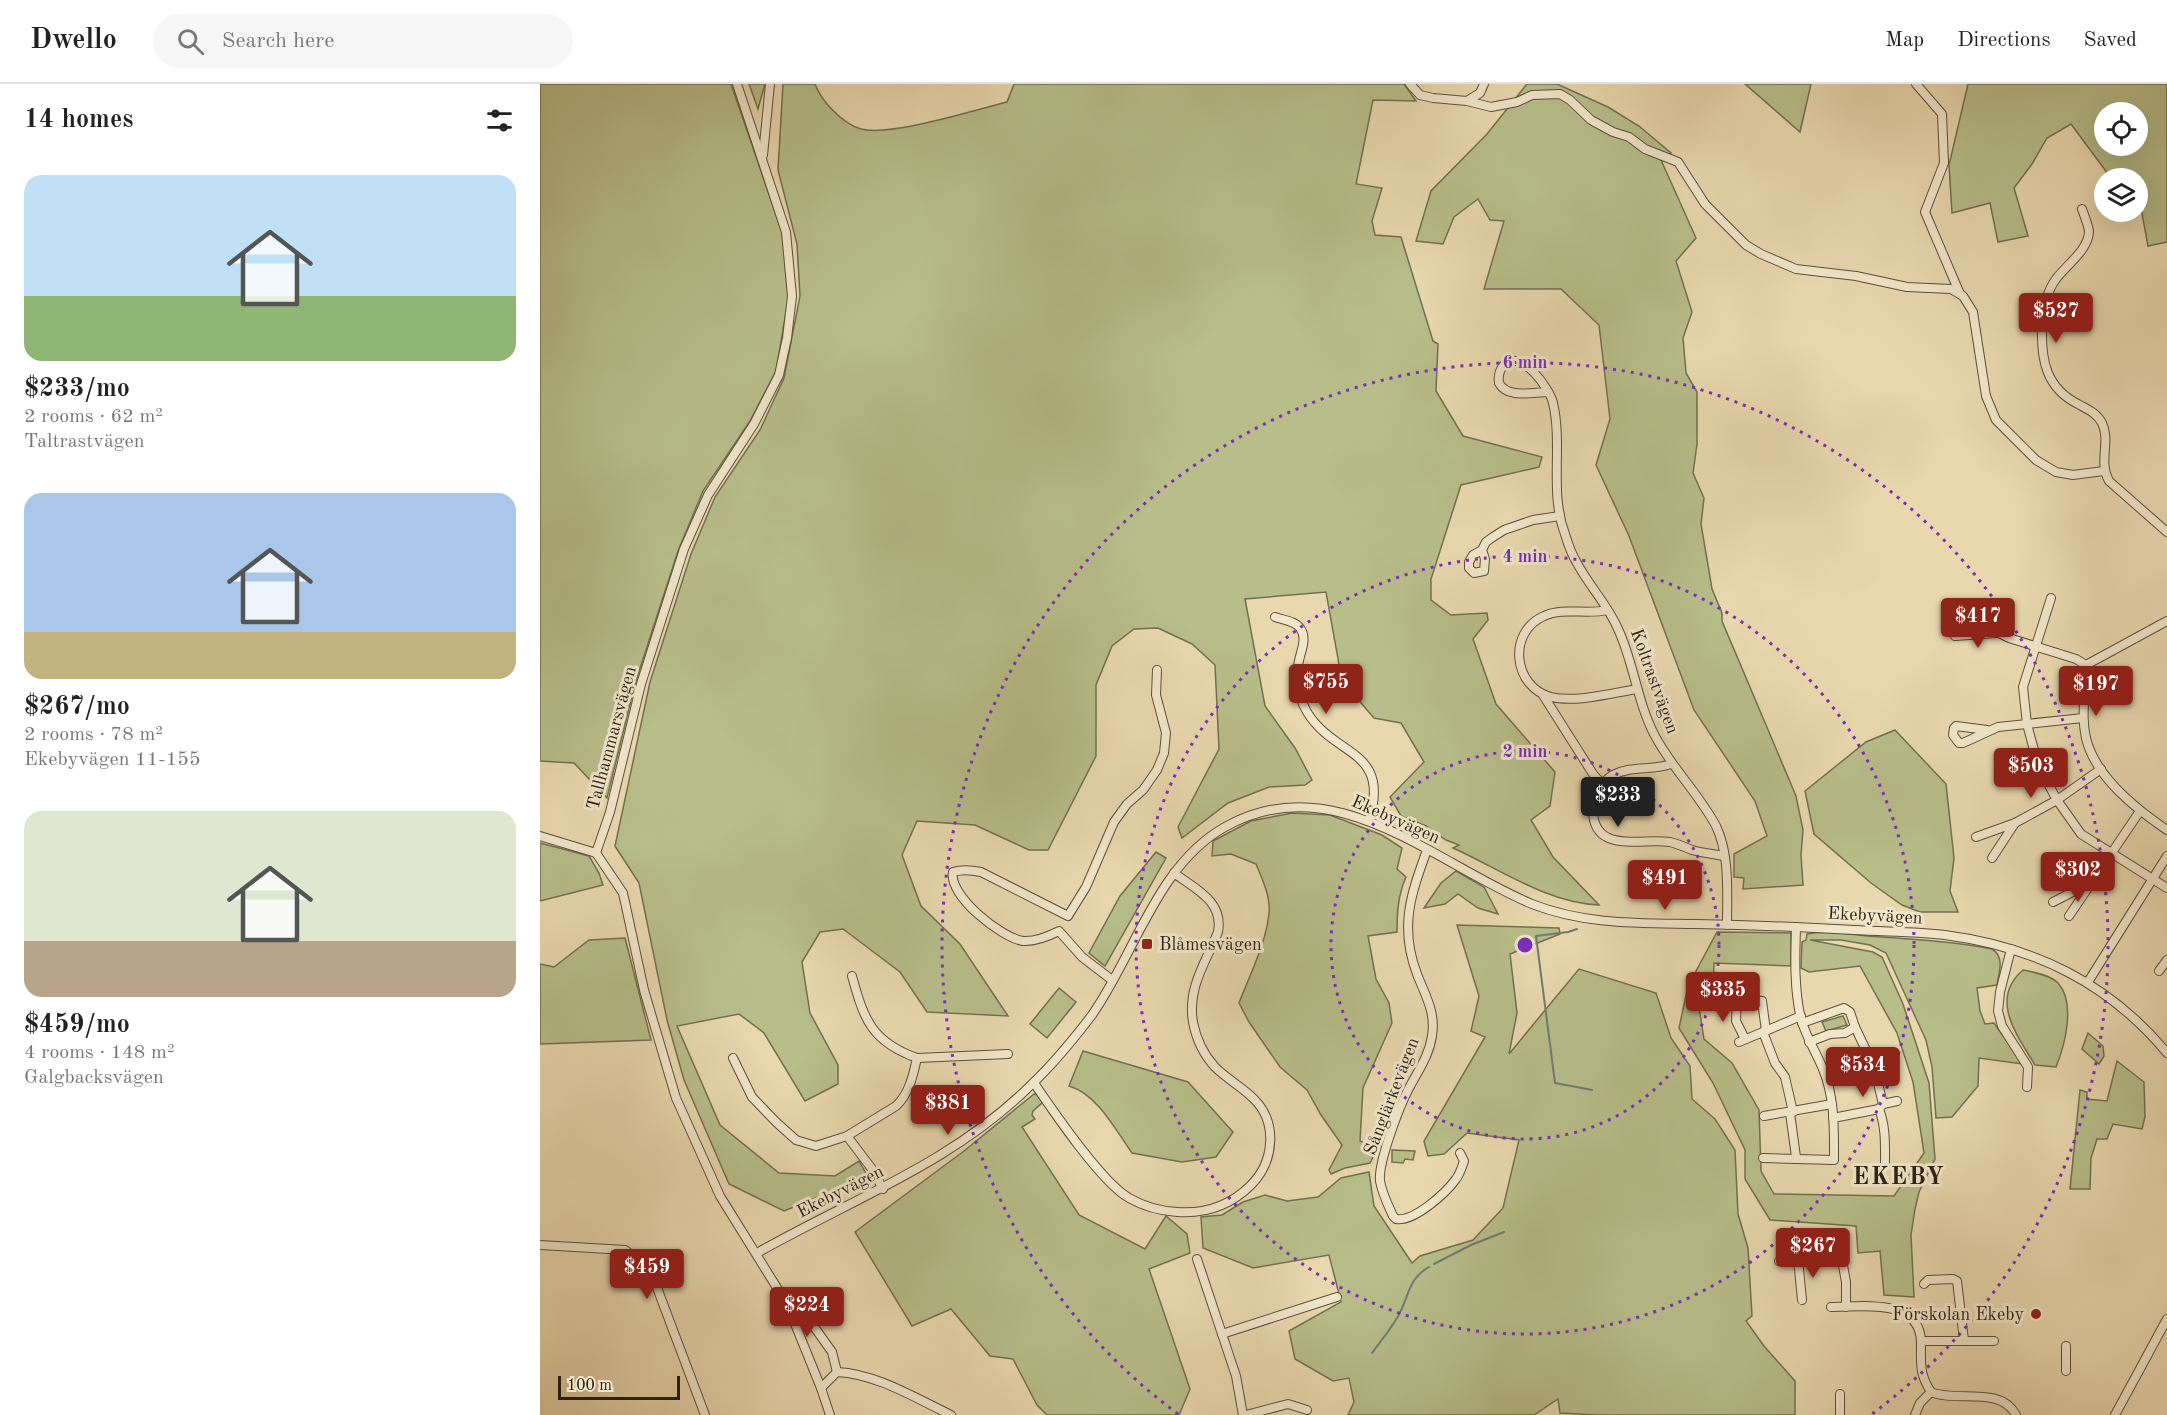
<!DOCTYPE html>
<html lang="en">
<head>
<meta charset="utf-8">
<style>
  :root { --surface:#fff; --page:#f6f6f6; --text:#222; --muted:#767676; --line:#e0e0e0; --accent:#8f2418 }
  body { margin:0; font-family:"Old Standard TT",serif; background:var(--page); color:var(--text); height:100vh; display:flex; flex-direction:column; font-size:22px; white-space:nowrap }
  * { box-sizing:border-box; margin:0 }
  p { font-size:20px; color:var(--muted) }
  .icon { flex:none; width:33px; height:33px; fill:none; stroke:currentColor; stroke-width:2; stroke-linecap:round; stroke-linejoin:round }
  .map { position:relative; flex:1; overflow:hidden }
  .drawer { display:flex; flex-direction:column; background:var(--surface); width:540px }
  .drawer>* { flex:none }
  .tools { position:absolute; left:1554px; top:18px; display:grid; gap:12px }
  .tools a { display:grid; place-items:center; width:54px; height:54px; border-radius:50%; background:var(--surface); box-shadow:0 6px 24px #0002; font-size:30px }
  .scale { position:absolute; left:18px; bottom:15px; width:122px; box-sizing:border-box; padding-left:6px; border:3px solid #2d2215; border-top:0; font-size:16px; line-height:21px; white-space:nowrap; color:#2d2215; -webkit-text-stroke:4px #f1e6ca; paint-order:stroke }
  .price { position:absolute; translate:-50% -51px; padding:0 14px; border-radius:6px; background:var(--accent); color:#fff; font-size:20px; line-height:39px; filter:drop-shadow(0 2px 3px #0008) }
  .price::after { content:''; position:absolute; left:50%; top:36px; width:18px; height:14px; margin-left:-9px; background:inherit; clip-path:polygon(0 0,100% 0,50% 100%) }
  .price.selected { background:#222; color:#fff }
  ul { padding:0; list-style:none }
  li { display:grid; align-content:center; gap:12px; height:318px; padding:0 24px }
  li span { display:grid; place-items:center; height:186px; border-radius:18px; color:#555 }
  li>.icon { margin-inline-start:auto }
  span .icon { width:108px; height:108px; fill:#fffc; stroke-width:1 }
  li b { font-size:26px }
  h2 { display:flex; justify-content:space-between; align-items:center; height:72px; padding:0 24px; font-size:26px }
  header { display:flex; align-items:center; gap:36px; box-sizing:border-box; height:84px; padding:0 30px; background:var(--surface); border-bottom:2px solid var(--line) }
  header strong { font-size:28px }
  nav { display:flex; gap:33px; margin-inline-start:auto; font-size:21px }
  .search { width:420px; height:54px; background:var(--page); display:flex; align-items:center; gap:15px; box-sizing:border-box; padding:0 21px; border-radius:33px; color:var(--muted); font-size:22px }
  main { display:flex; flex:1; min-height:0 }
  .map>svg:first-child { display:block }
</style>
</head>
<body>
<header>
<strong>Dwello</strong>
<div class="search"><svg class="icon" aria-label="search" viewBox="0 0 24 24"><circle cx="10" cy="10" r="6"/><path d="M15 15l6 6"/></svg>Search here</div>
<nav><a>Map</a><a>Directions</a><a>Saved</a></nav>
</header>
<main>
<section class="drawer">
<h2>14 homes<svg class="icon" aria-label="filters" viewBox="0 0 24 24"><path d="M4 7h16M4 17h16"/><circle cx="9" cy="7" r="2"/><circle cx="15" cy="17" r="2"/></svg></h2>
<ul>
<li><span style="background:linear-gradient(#bfe0f5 65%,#8fb573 0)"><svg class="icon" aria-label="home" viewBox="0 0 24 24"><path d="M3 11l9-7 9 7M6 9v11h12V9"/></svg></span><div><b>$233/mo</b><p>2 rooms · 62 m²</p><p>Taltrastvägen</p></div></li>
<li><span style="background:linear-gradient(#a9c7e8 75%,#c2b280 0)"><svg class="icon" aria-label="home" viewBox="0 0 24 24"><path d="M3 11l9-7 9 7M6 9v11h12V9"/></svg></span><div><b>$267/mo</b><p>2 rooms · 78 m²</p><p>Ekebyvägen 11-155</p></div></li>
<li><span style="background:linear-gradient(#dfe7d0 70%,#b9a48a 0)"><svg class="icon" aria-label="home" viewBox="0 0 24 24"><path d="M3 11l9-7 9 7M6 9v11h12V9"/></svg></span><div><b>$459/mo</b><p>4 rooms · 148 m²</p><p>Galgbacksvägen</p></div></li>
</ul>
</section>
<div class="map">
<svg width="1627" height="1331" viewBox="0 0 1627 1331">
  <rect width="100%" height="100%" fill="#e9d8ae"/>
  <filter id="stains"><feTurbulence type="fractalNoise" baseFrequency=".00333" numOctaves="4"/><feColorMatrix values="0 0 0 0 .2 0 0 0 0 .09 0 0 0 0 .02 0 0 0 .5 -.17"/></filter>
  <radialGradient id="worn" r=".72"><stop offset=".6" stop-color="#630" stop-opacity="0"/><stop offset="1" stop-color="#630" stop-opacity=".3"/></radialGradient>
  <g fill="#b7be8a" stroke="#727050" stroke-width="1.5" fill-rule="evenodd">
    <path d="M0,0H191L242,148L249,210L236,287L210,337L163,407L138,467L95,600L67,714L34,679L0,677Z"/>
    <path d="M209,0H225L218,25Z"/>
    <path d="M243,0H275C281,17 303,40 321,45C350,53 434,26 467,18L474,0H864L876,17L833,16L816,100L842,104L832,137L835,151L861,153L893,257L898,260L896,307L923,352L1002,373L999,383L921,401L891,495V516L911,531L947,529L948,536L933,555L956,620L1015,688L1010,722L991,736L1013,773L1059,821C1007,819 960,785 913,764L919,761L906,756L886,742L861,732L850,713L884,678L861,639L834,634L802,597L786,508L705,515L725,622L755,664L772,696L765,701L729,703L688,719L642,754L638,743L679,665L675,581L652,560L618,544L594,545L572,562L556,601V672L508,766H489L435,741L377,737L362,771L381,822L420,860L468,932L387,928L360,888L303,845L280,848L262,878L270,929L298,981V1000L265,1017L224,949L199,930L137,942L180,1041L239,1089L295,1092L319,1077L328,1093L244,1127L189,1100L144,996L127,936L99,799L75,762L110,598L151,470L175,413L220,346L244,294L260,212L257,160L238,86Z"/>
    <path d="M987,0H1017L1068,23L1099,42L1131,69L1121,76L1156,154L1136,177L1152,228L1143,254L1146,289L1157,308V360L1153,389L1164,414L1161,440L1172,505L1182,529V537L1256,712L1263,746L1261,771L1263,801L1203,805L1204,794L1194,793V770L1227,752L1215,717L1154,626L1089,452L1056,381L1070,335L1059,241L1021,205H944L964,137L950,136L938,115L914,133L903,160L876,157L891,107L947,50Z"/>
    <path d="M1205,0H1271L1260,48Z"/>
    <path d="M1428,0H1627V158L1608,162L1601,124L1598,120V94H1571L1531,40L1507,54L1492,80L1474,104L1488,152L1458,158L1450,119L1412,129L1409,81ZM1564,28H1598V62H1564Z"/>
    <path d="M1355,646L1406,700L1414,774L1410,807L1418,828H1380L1362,821L1331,799L1274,750L1265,707L1326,658Z"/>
    <path d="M752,729L790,731L842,751L862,764L857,785L866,793C858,811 857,829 857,848L828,852L836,895L849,919L852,939L823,1004L820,1057L838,1064L830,1079L805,1084L791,1090L789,1086L802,1061L781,1031L767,1006L740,983L709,938L699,919C710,890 726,860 729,829C731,814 722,794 716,780L691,770L672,772L673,757L711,737Z"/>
    <path d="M0,759L49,772L59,789L63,801L0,817Z"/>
    <path d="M616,768L626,774L565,882L549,869L580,812Z"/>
    <path d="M916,787L944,803L958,830L938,824L918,810L905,820L884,824L901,799Z"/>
    <path d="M917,841L1019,844L1020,850L970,870L977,929L969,970L1039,885L1116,909L1131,954L1150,982L1152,1015L1175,1035L1195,1066L1198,1130L1208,1164L1212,1232L1206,1237L1224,1262L1255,1297V1331H1057L1020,1329L1018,1315L994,1331H808L814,1318L809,1294L793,1297L755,1275L749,1247L801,1218L789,1171L713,1184L663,1164L661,1133L682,1131L703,1118L725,1111L747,1117L778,1113L801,1094L829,1088L834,1122L872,1179L880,1172L933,1156L963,1124L979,1056L927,1049L904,1070L888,1072L884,1057L945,953L931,947L939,912Z"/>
    <path d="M1177,848L1251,849V882L1174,879L1173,909L1159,923L1164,955L1192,979L1219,1026L1221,1087L1234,1110L1354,1112L1384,1069L1373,998L1357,949L1320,882L1269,888L1261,884L1262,858L1266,856L1267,850C1286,846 1308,850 1327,852C1369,855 1411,857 1452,865C1465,873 1459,888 1457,901L1437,904L1440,927L1445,940L1454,939L1483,980L1439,974L1438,1002L1412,1033L1396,1034L1392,983L1386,956L1346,869L1330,861L1301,856H1270L1333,868L1342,873L1363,920L1389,999L1395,1075L1379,1108L1375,1125L1371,1151L1374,1213L1344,1211L1340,1167L1318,1169L1316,1142L1230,1136L1205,1095V1066L1173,999L1139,944L1148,902Z"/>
    <path d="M85,854L111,956L0,960V880L14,883L49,856Z"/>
    <path d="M1483,886C1493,888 1510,891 1518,899C1536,919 1525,961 1516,983L1495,981C1477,951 1449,915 1483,886Z"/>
    <path d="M519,904L536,918L507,954L490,940Z"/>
    <path d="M1303,932L1307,941L1286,947L1282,938Z"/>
    <path d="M1548,949L1563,962L1564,972L1559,980L1542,965Z"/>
    <path d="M543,967L648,998L693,1048L676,1073L642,1078L592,1069C575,1045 557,1010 529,1002Z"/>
    <path d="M1577,977L1604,998L1605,1033L1602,1045L1573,1040L1567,1055H1557L1551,1074L1550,1105H1530L1540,1006L1547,1008V1015L1567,1017Z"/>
    <path d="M494,1010L499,1011L503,1016L502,1019L493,1027L492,1031L495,1035L482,1043L539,1131L605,1165L626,1132L647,1150L650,1169L609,1185L650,1305L639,1331H507L497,1321L473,1275L450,1272L411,1225L372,1242L315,1148L424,1067Z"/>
    <path d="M852,1066L875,1067L873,1076L865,1075L863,1079L852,1078Z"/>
  </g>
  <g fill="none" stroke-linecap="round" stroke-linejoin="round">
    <g stroke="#6e7c74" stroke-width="2">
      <path d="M1037,845L1028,848L996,852L1015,999L1052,1006"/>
      <path d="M894,1180L931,1161L964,1148"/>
      <path d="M832,1269C840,1258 850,1246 857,1234C869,1216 866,1196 889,1183"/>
    </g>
    <defs>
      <g id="minor">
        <path d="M870,0L880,11L893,14L927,17L951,23L977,18L992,11L1020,10L1030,16L1051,36L1073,48L1089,53L1105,65L1138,78L1165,120L1206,161L1221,170L1256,185L1316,192L1367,203L1411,205L1423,212L1433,228L1446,312L1456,336L1496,376L1516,388L1533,391L1564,387"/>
        <path d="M1376,0L1402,30L1404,79L1385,128L1420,210"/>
        <path d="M927,17L940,9L944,0"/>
        <path d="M223,71L230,0"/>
        <path d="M1542,125C1544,131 1548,140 1549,147C1549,166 1526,181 1516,195C1506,208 1503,227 1502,243C1501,276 1506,304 1538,320C1547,325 1557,329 1562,339C1571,357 1558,377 1569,397L1627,448"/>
        <path d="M1008,308C993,308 967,315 959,299C958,292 959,287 963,282C980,262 1010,305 1013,319C1023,362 1009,408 1025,450C1028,460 1032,471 1037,479C1049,502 1068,521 1078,545C1094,579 1097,618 1115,652C1132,684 1159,710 1176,742C1190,771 1187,809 1187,841"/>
        <path d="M942,466L945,475L944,487L934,489L929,484V478L933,471L942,466L946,458L953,453L964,446L993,436L1020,432"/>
        <path d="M1511,514L1483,603L1487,640L1498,681L1517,716L1541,750L1627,804"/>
        <path d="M1067,526C1047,531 1023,523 1004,532C967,548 973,603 1011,613C1035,619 1073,609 1097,605"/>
        <path d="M1418,529L1469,554L1536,575L1546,581L1627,537"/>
        <path d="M735,533C743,536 755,537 760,544C769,556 758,571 758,584C757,599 759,615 767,628C795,674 851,664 829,737"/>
        <path d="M1415,552L1457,549"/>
        <path d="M1546,581C1544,589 1545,596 1545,604C1544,621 1542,637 1546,654C1555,693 1596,725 1627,746"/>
        <path d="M1003,611L1053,690L1062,700"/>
        <path d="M1447,646L1416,642L1414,644L1413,651L1419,659H1423L1458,643L1543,634"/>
        <path d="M1131,680C1112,687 1092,681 1073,691C1063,697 1054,709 1053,721C1050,771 1099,754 1130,758C1138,760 1145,763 1152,766C1162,769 1173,770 1184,772"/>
        <path d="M0,752L56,769"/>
        <path d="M1436,753L1475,739"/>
        <path d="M887,766C871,810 859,843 877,890C885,911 896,928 892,952C889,973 877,988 868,1006C859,1024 838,1078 840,1097C842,1109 848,1121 853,1132L856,1135C874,1138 906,1109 916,1095C920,1090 922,1083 924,1077L920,1069"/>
        <path d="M56,769L70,728L101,600L144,465L168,411L214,340L239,291L247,254L252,212L246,148L197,0"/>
        <path d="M56,769L83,809L104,906L136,1014L180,1112L247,1220L281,1304L290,1331"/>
        <path d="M1452,774L1475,739L1517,716L1561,685"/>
        <path d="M1513,818L1550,799"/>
        <path d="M1529,832L1600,727"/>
        <path d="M1471,865L1460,908L1458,927L1462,942L1488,983L1487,1003"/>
        <path d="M1619,887L1627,876"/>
        <path d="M572,896L542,873L519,847C509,852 496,858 483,857C462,854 408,812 413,788C423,785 431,786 441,788L528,832L546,803L574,738L587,720L603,706L617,686L624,669L626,649L616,611L617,586"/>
        <path d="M1548,898L1627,772"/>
        <path d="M1177,914L1222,917L1226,947"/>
        <path d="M1197,916L1196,937L1205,955"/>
        <path d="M1262,939L1304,924L1310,928L1315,943L1305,949L1290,950L1269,958"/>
        <path d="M1315,943L1334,983L1343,1020"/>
        <path d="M1223,948L1235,979L1245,993L1253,1028"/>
        <path d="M1199,958L1261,932"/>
        <path d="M193,974L212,1013L236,1038L256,1056L276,1062L307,1052L332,1085L343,1105"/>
        <path d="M377,974L468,970"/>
        <path d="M494,999C513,1027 561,1098 589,1114C603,1122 621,1127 637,1128C665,1130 691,1121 711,1101C734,1078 738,1039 714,1015C702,1003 687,995 675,983C664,971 656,954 653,938C647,904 666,878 678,848C684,817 655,805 634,789"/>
        <path d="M1339,1025C1346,1043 1345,1061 1345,1080"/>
        <path d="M1250,1029L1256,1073"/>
        <path d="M1224,1032L1292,1020"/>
        <path d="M1293,1034L1339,1025L1343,1020L1357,1017"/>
        <path d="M307,1052L356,1022C369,1010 373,992 377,974C332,958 324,936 312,892"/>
        <path d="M1223,1074L1294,1076C1294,1045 1295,1014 1283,985C1276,968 1266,953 1261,935C1254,905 1255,874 1256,843"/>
        <path d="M0,1161L85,1166L110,1185L165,1331"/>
        <path d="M217,1169C312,1115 413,1079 492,1000C511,982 536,952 552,931C595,870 617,781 685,743C794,681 895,780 992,820C1045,841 1100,839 1156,840C1209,841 1261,843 1314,846C1344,848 1375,847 1405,851C1495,863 1569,899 1627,969"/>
        <path d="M657,1175L696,1292L703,1331"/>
        <path d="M1258,1175L1262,1216"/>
        <path d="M1239,1177C1255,1175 1289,1169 1302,1176L1306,1198V1223"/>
        <path d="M1384,1200L1388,1196L1413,1195L1417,1197L1424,1256"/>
        <path d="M253,1213L292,1268L297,1288"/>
        <path d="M1291,1223C1321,1223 1380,1213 1381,1258C1381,1279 1379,1290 1391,1308C1417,1319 1460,1301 1476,1331"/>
        <path d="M682,1250L797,1213"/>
        <path d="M1381,1257H1454"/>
        <path d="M1526,1262V1287"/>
        <path d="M281,1304L297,1288C337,1290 375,1314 411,1331"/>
        <path d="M706,1331L748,1320L767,1326"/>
        <path d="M1300,1331V1310"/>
        <path d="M1375,1331L1380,1319L1391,1308"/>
        <path d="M1575,1331L1627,1235"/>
      </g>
    </defs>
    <use href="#minor" stroke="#5c503b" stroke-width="10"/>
    <use href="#minor" stroke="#f1e6ca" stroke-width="8"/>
  </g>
  <g fill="none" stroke="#7b2cbf" stroke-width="3" stroke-dasharray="3 6">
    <circle cx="985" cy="861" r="194"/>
    <circle cx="985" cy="861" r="389"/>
    <path d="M638 1330A583 583 0 1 1 1332 1330"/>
  </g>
  <g fill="#8f2418" stroke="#f1e6ca" stroke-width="2">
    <rect x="601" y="854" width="12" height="12" rx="3"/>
    <circle cx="1496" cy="1230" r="6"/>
  </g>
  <g text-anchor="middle" stroke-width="6" stroke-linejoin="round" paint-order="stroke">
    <g font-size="18" fill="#2d2215" stroke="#f1e6ca">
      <text transform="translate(1115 597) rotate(70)" y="6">Koltrastvägen</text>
      <text transform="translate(71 654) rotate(-75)" y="6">Tallhammarsvägen</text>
      <text transform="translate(856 735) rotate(24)" y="6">Ekebyvägen</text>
      <text transform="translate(1335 831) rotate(3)" y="6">Ekebyvägen</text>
      <text transform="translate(851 1012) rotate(-69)" y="6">Sånglärkevägen</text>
      <text transform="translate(300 1107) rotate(-27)" y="6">Ekebyvägen</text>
    </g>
    <g font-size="18" fill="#2d2215" stroke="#f1e6ca" text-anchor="start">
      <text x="619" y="866">Blåmesvägen</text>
      <text x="1484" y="1236" text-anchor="end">Förskolan Ekeby</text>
    </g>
    <g font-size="24" font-weight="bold" letter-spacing="1.5" fill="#2d2215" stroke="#f1e6ca">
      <text x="1359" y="1100">EKEBY</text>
    </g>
  </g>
  <circle cx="985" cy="861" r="9" fill="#7b2cbf" stroke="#f1e6ca" stroke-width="3"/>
  <g font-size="18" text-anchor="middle" font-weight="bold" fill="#7b2cbf" stroke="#f1e6ca" stroke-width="6" stroke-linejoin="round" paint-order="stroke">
    <text x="985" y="284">6 min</text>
    <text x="985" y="478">4 min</text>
    <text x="985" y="673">2 min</text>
  </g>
  <rect width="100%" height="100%" filter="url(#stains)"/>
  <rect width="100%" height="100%" fill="url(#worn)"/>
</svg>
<div class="tools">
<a><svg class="icon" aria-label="locate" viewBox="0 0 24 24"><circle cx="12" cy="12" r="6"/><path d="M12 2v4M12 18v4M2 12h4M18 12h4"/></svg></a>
<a><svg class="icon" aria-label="layers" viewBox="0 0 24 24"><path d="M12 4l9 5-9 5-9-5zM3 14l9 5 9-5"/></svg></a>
</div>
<div class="scale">100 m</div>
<b class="price" style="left:1516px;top:260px">$527</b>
<b class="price" style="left:1438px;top:565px">$417</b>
<b class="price" style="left:786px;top:631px">$755</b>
<b class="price" style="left:1556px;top:633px">$197</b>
<b class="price" style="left:1491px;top:715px">$503</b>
<b class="price selected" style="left:1078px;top:744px">$233</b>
<b class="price" style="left:1538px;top:819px">$302</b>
<b class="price" style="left:1125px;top:827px">$491</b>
<b class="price" style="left:1183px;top:939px">$335</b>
<b class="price" style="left:1323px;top:1014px">$534</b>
<b class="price" style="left:408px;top:1052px">$381</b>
<b class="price" style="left:1273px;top:1195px">$267</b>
<b class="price" style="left:107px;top:1216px">$459</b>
<b class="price" style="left:267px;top:1254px">$224</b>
</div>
</main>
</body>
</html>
